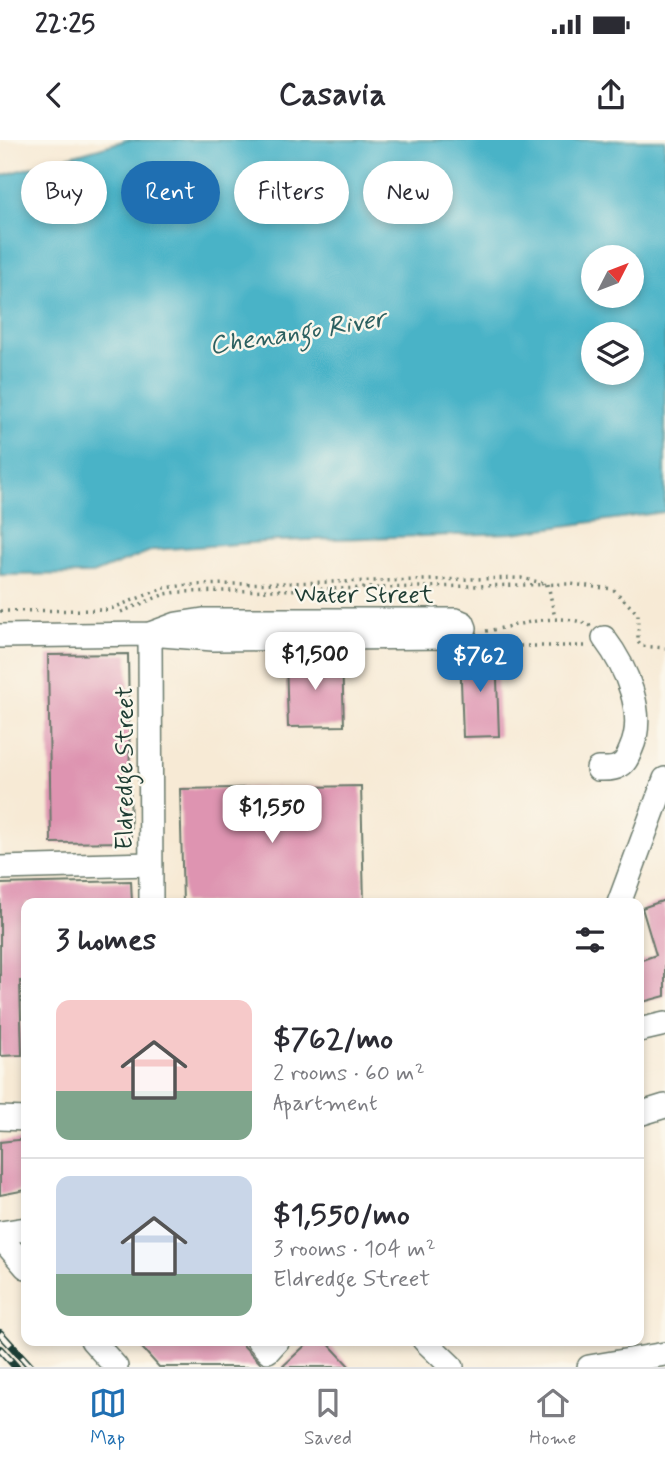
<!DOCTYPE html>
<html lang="en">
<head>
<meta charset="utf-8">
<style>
  :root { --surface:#fff; --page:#f2f2f3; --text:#2b2b33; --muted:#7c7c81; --line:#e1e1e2; --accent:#1f6fb2 }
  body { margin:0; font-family:Mynerve,sans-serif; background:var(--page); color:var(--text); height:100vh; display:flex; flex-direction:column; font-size:26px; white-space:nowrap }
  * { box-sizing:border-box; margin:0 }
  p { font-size:23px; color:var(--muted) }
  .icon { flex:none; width:38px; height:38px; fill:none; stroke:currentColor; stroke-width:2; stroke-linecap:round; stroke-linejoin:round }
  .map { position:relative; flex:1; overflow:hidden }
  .side { position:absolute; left:21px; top:758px; width:623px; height:448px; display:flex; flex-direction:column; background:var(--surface); border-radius:14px; box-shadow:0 4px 10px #0003 }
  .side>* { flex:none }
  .banner { position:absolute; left:21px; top:21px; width:623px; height:63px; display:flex; gap:14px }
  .needle { width:46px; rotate:48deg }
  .fabs { position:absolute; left:581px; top:105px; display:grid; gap:14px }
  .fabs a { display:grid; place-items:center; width:63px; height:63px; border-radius:50%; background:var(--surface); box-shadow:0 4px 10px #0003; font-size:35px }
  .price { position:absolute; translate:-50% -60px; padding:0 16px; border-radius:14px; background:#fff; color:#222; font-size:23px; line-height:46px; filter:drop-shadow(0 2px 4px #0008) }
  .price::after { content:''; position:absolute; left:50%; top:42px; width:21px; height:16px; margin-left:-10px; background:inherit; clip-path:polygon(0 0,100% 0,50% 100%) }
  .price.current { background:var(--accent); color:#fff }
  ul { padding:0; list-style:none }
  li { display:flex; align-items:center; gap:21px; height:175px; padding:0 35px }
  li+li { border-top:2px solid var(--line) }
  li span { display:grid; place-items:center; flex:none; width:196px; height:140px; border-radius:14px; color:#555 }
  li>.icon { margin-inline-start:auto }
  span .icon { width:84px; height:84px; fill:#fffc; stroke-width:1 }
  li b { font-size:30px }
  h2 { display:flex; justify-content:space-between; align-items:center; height:84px; padding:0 35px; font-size:30px }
  .pill { padding:0 24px; border-radius:32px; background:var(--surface); box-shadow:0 4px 10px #0003; font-size:24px; line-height:63px }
  .pill.current { background:var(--accent); color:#fff }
  .status { display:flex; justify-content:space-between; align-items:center; height:49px; padding:0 35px; background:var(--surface); direction:ltr }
  .status svg { height:19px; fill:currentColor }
  header { display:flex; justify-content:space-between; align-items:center; height:91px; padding:0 35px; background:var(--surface); font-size:32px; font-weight:700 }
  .tab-bar { display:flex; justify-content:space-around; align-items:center; height:98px; border-top:2px solid var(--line); background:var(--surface); font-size:19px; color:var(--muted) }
  .tab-bar a { display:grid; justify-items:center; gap:4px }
  .tab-bar .current { color:var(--accent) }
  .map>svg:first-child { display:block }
</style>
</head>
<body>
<div class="status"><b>22:25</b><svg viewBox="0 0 49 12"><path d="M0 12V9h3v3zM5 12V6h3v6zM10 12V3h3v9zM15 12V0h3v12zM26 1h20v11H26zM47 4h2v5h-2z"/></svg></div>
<header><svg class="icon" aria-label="back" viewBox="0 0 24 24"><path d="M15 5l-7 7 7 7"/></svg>Casavia<svg class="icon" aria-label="share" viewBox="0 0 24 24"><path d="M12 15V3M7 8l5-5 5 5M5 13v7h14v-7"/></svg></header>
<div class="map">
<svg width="665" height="1227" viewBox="0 0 665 1227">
  <rect width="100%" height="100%" fill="#fbf7ec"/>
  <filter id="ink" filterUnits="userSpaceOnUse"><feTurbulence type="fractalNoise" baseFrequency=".0143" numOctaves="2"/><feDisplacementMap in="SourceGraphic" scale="14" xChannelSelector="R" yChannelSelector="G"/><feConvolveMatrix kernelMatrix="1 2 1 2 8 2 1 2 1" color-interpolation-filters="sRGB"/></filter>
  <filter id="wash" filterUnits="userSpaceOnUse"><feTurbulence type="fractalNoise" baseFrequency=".00686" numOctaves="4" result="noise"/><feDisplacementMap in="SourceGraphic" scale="28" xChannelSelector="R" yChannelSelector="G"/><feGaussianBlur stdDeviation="1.57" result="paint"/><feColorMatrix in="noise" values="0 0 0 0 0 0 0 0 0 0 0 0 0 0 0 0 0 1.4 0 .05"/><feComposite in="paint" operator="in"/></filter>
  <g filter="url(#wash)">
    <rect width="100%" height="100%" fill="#f7ead5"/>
    <path fill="#49b3c7" stroke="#34787e" stroke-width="2" fill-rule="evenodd" d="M127,0H665V372L513,393L277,401L153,410L93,434L0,435V36ZM593,117H632V156H593ZM593,194H632V233H593Z"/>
    <g id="blocks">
      <g fill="#de94b1">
        <path d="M496,511L499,596L463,597L460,512Z"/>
        <path d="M128,514L131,702L51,703L48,515Z"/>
        <path d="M342,517L344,586L288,587L286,519Z"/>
        <path d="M361,646L364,763H183L180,649Z"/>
        <path d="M131,741L132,763H26V841H20L22,915L0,916V744Z"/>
        <path d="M665,760V856L639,863V821L656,815L642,768Z"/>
        <path d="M26,999V1050L0,1055V1002Z"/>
        <path d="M135,1200H238L264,1227H159Z"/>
        <path d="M311,1200H325L350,1227H282Z"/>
      </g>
    </g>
  </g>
  <g filter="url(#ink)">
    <use href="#blocks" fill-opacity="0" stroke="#6b7a6c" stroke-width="2"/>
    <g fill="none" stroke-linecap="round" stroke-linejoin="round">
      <defs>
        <g id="minor">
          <path d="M150,494L151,763"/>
          <path d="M0,496L150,494L213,499L451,497L462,495L465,488L463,483L456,480H203L177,484L150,494"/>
          <path d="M598,629C604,629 613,630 619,626C626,623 628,616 631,609C647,574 626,527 604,498"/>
          <path d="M0,728L150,724"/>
          <path d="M619,763L665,639"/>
          <path d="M639,890L665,884"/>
          <path d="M639,974L665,966"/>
          <path d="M0,978L26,979"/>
          <path d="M0,1093L26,1089"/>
          <path d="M0,1097L26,1127"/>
          <path d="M92,1200L116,1227"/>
          <path d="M258,1200L268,1211L278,1200"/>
          <path d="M424,1200L452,1227"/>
          <path d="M589,1227L665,1214"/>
        </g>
      </defs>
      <use href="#minor" stroke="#6b7a6c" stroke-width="26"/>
      <g stroke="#6b7a6c" stroke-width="3.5" stroke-dasharray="2 5" stroke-linecap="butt">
        <path d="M548,444L555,478"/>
        <path d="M0,471L108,470L164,448L189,445L521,438L543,443"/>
        <path d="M121,472L165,454L178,452L570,444L613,449L638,474V502L641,506L665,508"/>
        <path d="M486,491C518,486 560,470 591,486"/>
        <path d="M478,506H586"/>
      </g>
      <use href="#minor" stroke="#fff" stroke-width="23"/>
      <defs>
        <g id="rail">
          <path d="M0,1193L31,1227"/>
          <path d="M0,1209L16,1227"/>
        </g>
      </defs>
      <use href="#rail" stroke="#1f3d34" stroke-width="8"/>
      <use href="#rail" stroke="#fbf7ec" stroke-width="5" stroke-dasharray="16" stroke-linecap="butt"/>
    </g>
  </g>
  <g text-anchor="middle" stroke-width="5" stroke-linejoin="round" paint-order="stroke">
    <g font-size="24" fill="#1f3d34" stroke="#fbf7ec">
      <text x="364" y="462">Water Street</text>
      <text transform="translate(124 628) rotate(-90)" y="8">Eldredge Street</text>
    </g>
    <g font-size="26" font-style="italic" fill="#2c6060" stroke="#fbf7ec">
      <text transform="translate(297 191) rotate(-9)" y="9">Chenango River</text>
    </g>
  </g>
</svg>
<div class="fabs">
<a><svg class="needle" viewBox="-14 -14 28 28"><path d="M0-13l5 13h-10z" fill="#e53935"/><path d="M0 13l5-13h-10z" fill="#7c7c81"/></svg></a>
<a><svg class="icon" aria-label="layers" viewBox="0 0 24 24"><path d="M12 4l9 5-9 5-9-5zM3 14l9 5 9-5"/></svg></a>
</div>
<b class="price" style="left:315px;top:552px">$1,500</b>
<b class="price current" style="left:480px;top:554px">$762</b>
<b class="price" style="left:272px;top:705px">$1,550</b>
<div class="banner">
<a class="pill">Buy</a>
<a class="pill current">Rent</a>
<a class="pill">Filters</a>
<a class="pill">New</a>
</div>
<section class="side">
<h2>3 homes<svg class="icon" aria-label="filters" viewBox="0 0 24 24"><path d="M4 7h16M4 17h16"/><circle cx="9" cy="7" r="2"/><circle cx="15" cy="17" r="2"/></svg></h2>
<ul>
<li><span style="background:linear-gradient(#f6c9c9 65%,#7fa58c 0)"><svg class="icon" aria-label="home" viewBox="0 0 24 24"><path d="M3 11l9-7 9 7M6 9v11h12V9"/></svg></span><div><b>$762/mo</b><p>2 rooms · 60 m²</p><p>Apartment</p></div></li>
<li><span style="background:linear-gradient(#c9d6e8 70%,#7fa58c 0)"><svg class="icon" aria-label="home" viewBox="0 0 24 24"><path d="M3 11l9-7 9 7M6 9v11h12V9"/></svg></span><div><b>$1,550/mo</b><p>3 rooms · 104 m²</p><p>Eldredge Street</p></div></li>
</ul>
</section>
</div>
<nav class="tab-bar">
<a class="current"><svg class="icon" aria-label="map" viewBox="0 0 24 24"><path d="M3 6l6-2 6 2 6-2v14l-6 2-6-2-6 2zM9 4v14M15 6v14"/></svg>Map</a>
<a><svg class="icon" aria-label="saved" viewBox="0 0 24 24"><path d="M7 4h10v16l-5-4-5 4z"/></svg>Saved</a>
<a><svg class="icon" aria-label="home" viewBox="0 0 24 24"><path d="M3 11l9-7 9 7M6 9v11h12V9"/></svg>Home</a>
</nav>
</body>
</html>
